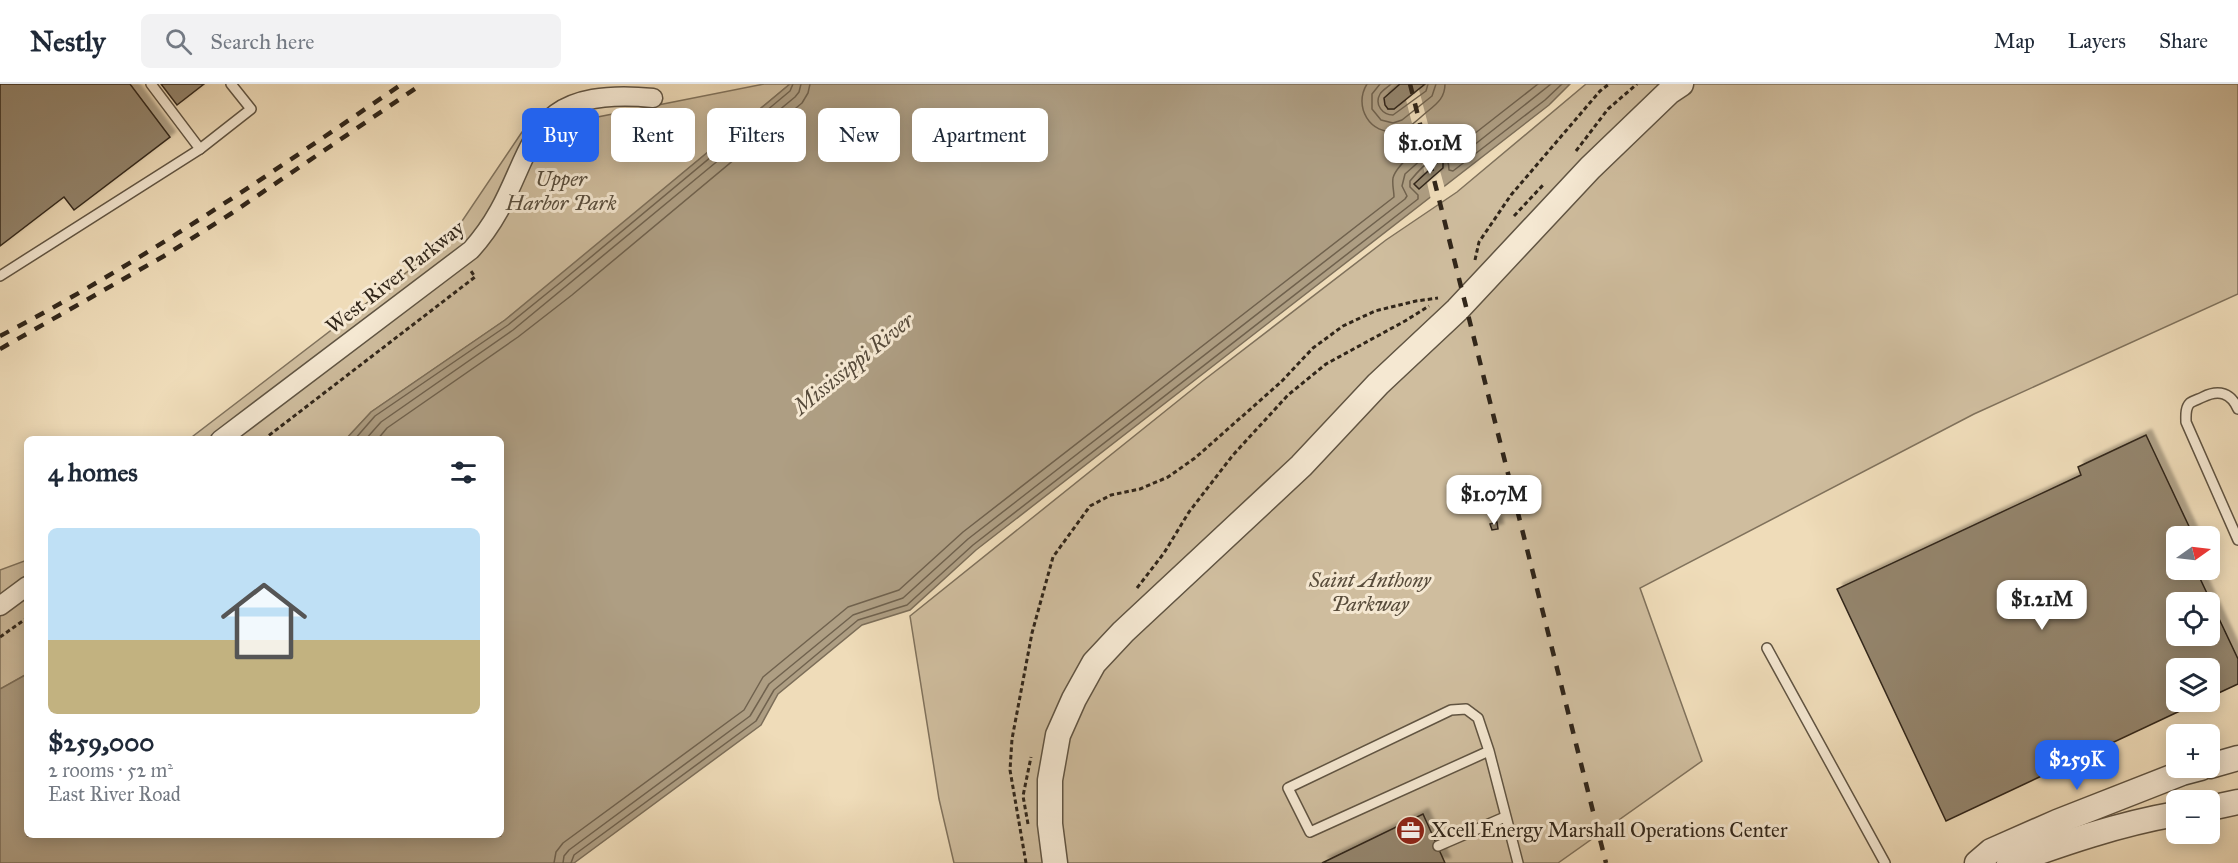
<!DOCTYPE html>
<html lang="en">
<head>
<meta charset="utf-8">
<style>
  :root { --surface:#fff; --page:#f2f2f3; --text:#1f2937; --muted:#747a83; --line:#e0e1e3; --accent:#2563eb }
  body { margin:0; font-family:"IM FELL Great Primer",serif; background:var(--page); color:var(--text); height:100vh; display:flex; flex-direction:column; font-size:22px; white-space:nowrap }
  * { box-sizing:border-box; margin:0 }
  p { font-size:20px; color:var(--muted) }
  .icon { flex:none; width:33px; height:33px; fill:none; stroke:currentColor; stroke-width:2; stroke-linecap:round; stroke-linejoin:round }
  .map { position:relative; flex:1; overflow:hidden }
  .side { position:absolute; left:24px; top:352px; width:480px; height:402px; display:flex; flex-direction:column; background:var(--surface); border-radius:9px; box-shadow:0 3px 15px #0003 }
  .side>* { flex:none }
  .hud { position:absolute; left:522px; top:24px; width:570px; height:54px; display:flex; gap:12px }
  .needle { width:39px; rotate:76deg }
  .tools { position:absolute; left:2166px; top:442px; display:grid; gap:12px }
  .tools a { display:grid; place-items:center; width:54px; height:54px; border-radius:9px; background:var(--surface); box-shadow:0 3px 15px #0003; font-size:30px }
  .price { position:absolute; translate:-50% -51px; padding:0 14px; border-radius:12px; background:#fff; color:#222; font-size:20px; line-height:39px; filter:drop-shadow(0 2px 3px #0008) }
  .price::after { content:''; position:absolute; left:50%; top:36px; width:18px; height:14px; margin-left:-9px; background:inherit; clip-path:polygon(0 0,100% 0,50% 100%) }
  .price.active { background:var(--accent); color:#fff }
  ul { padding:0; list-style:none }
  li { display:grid; align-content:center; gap:12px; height:318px; padding:0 24px }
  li+li { border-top:2px solid var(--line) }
  li span { display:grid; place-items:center; height:186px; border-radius:9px; color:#555 }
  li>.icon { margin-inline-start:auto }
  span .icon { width:108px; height:108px; fill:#fffc; stroke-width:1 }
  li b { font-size:26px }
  h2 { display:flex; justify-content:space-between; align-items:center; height:72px; padding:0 24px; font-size:26px }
  .tag { padding:0 21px; border-radius:9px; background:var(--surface); box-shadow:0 3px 15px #0003; font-size:21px; line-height:54px }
  .tag.active { background:var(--accent); color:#fff }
  header { display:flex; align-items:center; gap:36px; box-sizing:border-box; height:84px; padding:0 30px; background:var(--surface); border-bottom:2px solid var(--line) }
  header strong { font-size:28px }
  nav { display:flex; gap:33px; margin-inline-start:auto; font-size:21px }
  .search { width:420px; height:54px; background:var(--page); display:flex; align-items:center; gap:15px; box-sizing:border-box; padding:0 21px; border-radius:9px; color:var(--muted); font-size:22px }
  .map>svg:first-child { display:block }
</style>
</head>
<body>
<header>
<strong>Nestly</strong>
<div class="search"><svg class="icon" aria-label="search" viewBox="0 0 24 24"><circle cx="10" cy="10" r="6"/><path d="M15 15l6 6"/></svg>Search here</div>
<nav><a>Map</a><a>Layers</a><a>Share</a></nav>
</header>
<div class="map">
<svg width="2238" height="779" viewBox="0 0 2238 779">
  <defs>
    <filter id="shadow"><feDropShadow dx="5.5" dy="-5.5" stdDeviation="1.5" flood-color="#0004"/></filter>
  </defs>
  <rect width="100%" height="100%" fill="#efdcb9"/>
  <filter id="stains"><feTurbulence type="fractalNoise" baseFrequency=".00333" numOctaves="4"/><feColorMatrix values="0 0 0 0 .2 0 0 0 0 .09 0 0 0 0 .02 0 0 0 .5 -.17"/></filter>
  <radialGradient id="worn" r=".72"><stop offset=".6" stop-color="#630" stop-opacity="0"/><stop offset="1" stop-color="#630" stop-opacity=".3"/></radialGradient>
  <g fill="#cfbd9e" stroke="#80725c" stroke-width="1.5">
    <path d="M764,0H790L558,194L505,236L371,328L346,355L188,356L450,155L522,48Z"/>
    <path d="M1586,0H2238V210L1974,330L1640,504L1702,677L1558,779H954L939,715L910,532L1204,296L1386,156L1457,108Z"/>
    <path d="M27,476V590L0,605V486Z"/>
  </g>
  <path fill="#ae9e83" stroke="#7c6e59" stroke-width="1.5" d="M790,0H1400L1388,25H1394L1425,0H1570L1549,21L976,466L910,526L862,541L778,610L761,641L574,779H0V605L27,590V752H501V356L346,355L371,328L505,236Z"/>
  <g fill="#efdcb9">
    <path d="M1418,2L1439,82L1426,94L1405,12Z"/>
    <path d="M1439,83L1445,105L1431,116L1426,94Z"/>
  </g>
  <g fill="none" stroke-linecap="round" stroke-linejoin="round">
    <g stroke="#70624e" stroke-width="1.5">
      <path d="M1367,0C1353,22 1370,52 1397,47C1409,46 1419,34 1428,27C1438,19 1445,13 1445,0"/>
      <path d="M1380,0L1372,10V25L1381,36L1393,39L1402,36L1432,12L1436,0"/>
      <path d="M1391,0C1388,3 1382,6 1380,10C1374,21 1383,31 1393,31L1426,7L1428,0"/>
      <path d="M354,356L375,332L508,241L561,198L790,7L793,0"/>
      <path d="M365,356L381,338L513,246L795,13L799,8L801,0"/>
      <path d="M377,356L387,344L518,253L572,211L802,19L808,9L810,0"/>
      <path d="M554,779L556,768L563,759L744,626L763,593L848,523L899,506L963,448L1394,113C1394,107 1392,101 1393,94C1396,82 1425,56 1438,55C1447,54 1453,59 1460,61L1538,0"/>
      <path d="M563,779L564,772L569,766L750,632L769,600L853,531L903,514L968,455L1405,115L1407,112L1402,102L1405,90L1432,66L1444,64L1459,73L1551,0"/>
      <path d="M571,779L574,771L756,637L774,606L858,536L907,521L973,461L1418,115V111L1410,103V97C1419,86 1448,53 1449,86L1453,87L1545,16L1562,0"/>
    </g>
  </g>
  <g fill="#94856d" stroke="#31261a" stroke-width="1.5" fill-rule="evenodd" filter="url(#shadow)">
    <path d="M0,0H130L170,53L74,126L64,113L0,162Z"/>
    <path d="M161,0H204L177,21Z"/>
    <path d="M1400,0H1425L1394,25H1388L1385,21L1384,14Z"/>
    <path d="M1439,77H1443V84L1419,105L1414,100Z"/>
    <path d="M2146,351L2194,453H2176V486H2196L2238,575V600L2210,613V585H2176V618H2199L1946,737L1837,505L2081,391L2078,383ZM2176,519H2210V552H2176Z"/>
    <path d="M1497,438L1498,445L1492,446L1490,440Z"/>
    <path d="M1423,730L1445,779H1322Z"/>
  </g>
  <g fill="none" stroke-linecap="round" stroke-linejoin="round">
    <defs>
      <g id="service">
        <path d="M200,65L251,25L231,0"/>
        <path d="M0,192L200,65L151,0"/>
        <path d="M2238,325C2231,309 2219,305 2203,313C2199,315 2193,317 2190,319C2185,324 2186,332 2186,338L2238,456"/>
        <path d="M1767,564L1885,779"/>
        <path d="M1489,667L1310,748L1288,704L1451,626L1466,625L1478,634L1489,667L1518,779"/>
        <path d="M1438,762L1505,733"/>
      </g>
      <g id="minor">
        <path d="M220,356L471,166C543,87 505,0 653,14"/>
        <path d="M0,522L27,502"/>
      </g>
      <g id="tertiary">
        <path d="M2210,682L2238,674"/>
        <path d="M2210,724L2238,718"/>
        <path d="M1055,779L1050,740V696L1058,651L1074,615L1094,579L1123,548L1301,382L1378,300L1457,226L1590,84L1669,8L1681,0"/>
        <path d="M1977,779L1991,767L2057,738L2182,689L2201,684"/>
        <path d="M2009,779C2063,759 2119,740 2176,730"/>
      </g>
    </defs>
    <use href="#service" stroke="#605442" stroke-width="12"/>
    <use href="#minor" stroke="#605442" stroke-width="21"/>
    <use href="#tertiary" stroke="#605442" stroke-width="27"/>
    <g stroke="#31261a" stroke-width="3" stroke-dasharray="4.5 3" stroke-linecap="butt">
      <path d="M1576,67L1608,25L1637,0"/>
      <path d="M1514,132L1544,100"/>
      <path d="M1475,176L1479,158L1511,111L1600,7L1609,0"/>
      <path d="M263,356L475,193L471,187"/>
      <path d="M1137,504L1164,469L1189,428L1233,371L1288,311L1326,280L1405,237L1429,222"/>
      <path d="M0,553L27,534"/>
      <path d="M1028,740L1023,712L1031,673"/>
      <path d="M1026,779L1010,686L1012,655L1032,549L1053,473L1090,422L1111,411L1140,405L1168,393L1195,374L1281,298L1313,264L1343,242L1375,227L1416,217L1438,214"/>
    </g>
    <use href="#service" stroke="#f5e8d2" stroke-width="9"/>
    <use href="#minor" stroke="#f5e8d2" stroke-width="18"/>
    <use href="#tertiary" stroke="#f5e8d2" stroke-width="24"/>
    <g stroke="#31261a" stroke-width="4.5" stroke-dasharray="10 10" stroke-linecap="butt">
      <path d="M1410,0L1606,779"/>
      <path d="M0,252C141,179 271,89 402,0"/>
      <path d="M0,265L164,172L232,129L422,0"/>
    </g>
  </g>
  <defs>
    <symbol id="office-disc" viewBox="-11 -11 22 22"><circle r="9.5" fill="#8f2418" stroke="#f5e8d2"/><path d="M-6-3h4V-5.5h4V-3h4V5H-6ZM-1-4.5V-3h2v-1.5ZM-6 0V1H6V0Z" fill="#fff"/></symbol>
  </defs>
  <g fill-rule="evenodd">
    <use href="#office-disc" x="1394" y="730" width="33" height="33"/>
  </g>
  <g text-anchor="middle" stroke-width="6" stroke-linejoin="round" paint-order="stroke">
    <g font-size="21" font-style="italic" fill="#584c3b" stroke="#f5e8d2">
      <text x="561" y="102">Upper<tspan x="561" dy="24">Harbor Park</tspan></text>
      <text x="1370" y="503">Saint Anthony<tspan x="1370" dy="24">Parkway</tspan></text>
    </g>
    <g font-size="21" fill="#31261a" stroke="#f5e8d2">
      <text transform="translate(395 193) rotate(-38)" y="7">West River Parkway</text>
    </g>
    <g font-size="21" fill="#31261a" stroke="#f5e8d2" text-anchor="start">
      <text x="1431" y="753">Xcell Energy Marshall Operations Center</text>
    </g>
    <g font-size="22" font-style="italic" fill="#564a3a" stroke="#f5e8d2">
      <text transform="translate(853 279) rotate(-39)" y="8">Mississippi River</text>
    </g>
  </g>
  <rect width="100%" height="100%" filter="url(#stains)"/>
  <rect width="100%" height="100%" fill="url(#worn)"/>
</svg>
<div class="tools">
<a><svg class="needle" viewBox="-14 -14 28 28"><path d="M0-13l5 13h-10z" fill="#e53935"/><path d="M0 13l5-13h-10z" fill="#747a83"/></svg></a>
<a><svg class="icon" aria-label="locate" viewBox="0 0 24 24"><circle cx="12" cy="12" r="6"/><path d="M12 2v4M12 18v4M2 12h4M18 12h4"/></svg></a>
<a><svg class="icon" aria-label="layers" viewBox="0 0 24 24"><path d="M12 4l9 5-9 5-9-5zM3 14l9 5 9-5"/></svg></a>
<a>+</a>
<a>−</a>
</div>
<b class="price" style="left:1430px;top:91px">$1.01M</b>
<b class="price" style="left:1494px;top:442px">$1.07M</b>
<b class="price" style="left:2042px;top:547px">$1.21M</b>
<b class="price active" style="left:2077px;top:707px">$259K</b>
<div class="hud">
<a class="tag active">Buy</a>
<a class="tag">Rent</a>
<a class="tag">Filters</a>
<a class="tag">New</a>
<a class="tag">Apartment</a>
</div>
<section class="side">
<h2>4 homes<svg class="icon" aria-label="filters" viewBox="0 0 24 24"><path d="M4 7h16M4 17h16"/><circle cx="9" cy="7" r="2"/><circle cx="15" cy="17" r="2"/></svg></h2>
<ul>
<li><span style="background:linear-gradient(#bfe0f5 60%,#c2b280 0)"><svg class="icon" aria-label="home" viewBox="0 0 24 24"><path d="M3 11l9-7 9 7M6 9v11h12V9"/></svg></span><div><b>$259,000</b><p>2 rooms · 52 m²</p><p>East River Road</p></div></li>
</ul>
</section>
</div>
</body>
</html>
